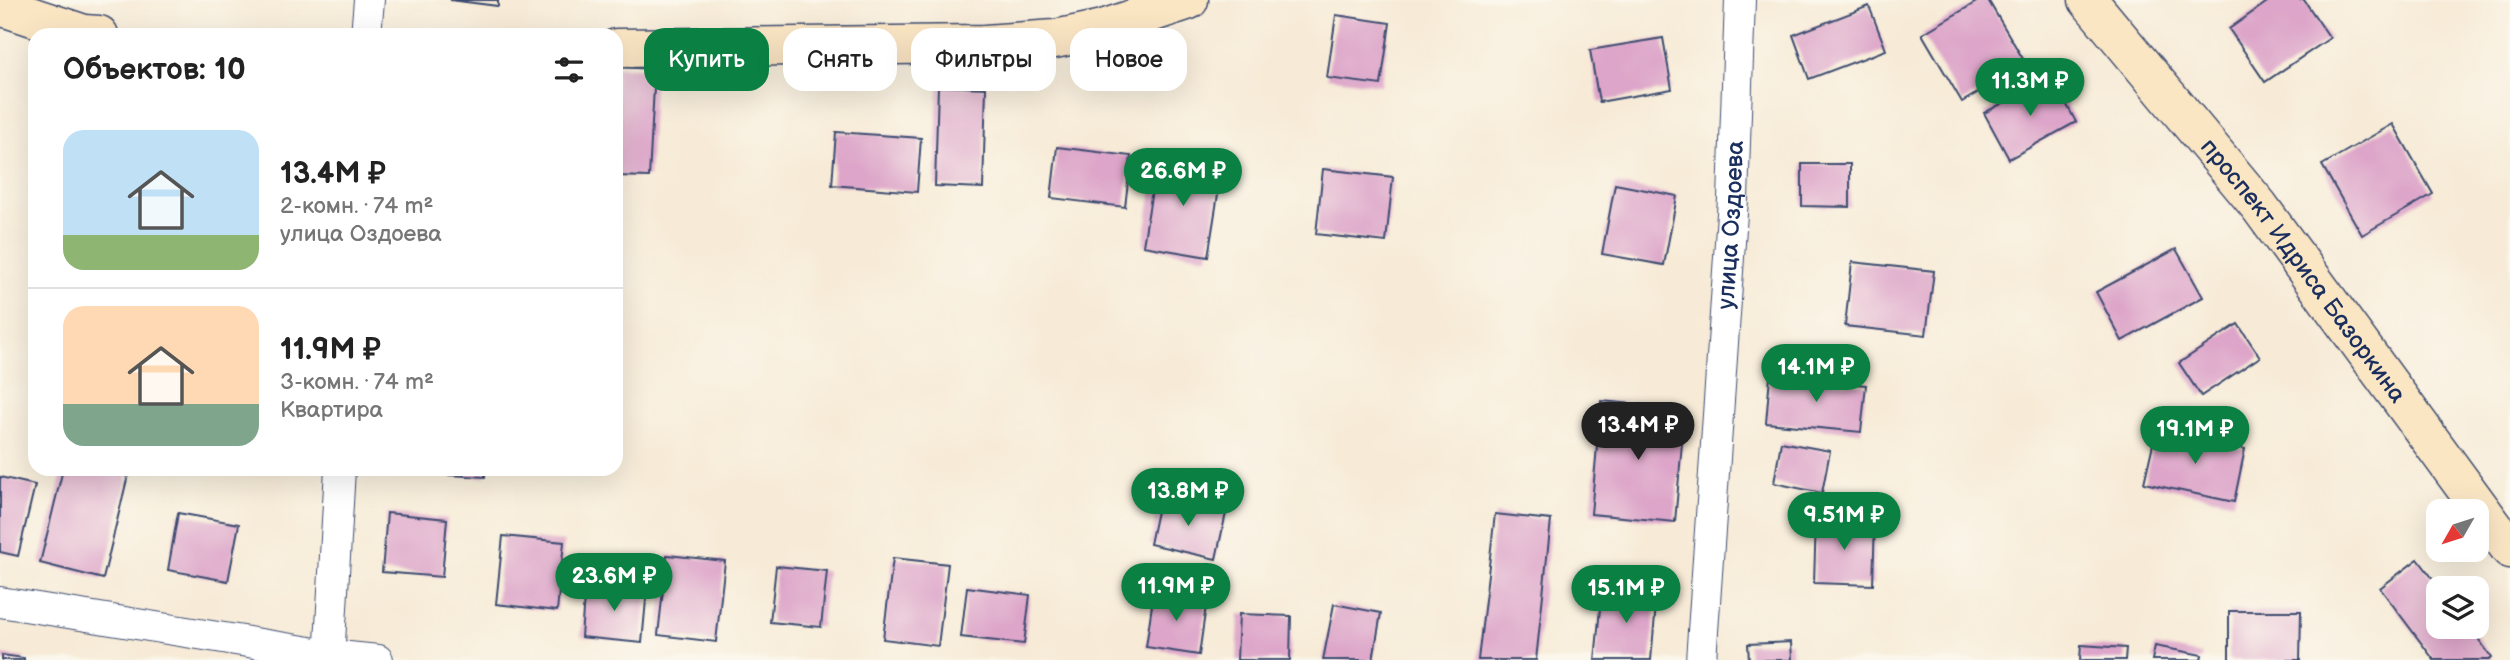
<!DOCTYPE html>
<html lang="ru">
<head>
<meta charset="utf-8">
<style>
  :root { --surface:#fff; --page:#f2f2f2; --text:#222; --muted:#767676; --line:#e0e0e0; --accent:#0b8043 }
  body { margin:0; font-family:"Balsamiq Sans",sans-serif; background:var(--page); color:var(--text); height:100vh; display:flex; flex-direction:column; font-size:26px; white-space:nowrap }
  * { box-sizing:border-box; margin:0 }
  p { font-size:23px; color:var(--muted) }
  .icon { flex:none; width:38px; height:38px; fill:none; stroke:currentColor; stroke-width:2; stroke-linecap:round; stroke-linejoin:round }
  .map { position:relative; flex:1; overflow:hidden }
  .details { position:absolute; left:28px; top:28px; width:595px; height:448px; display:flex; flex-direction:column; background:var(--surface); border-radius:21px; box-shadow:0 7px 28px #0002 }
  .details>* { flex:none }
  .banner { position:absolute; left:644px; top:28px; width:665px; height:63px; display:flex; gap:14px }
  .needle { width:46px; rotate:231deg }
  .controls { position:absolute; left:2426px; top:499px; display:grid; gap:14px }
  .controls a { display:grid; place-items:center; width:63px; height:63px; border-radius:14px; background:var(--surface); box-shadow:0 7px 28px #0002; font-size:35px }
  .price { position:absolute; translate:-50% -60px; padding:0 16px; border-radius:24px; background:var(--accent); color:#fff; font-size:23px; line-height:46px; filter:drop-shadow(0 2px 4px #0008) }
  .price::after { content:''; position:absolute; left:50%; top:42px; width:21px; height:16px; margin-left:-10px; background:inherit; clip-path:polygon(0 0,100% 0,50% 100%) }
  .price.on { background:#222; color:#fff }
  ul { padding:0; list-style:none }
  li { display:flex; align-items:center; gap:21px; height:175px; padding:0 35px }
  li+li { border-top:2px solid var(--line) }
  li span { display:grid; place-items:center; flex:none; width:196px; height:140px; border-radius:21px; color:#555 }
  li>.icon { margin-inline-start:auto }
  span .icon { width:84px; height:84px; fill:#fffc; stroke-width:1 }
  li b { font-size:30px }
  h2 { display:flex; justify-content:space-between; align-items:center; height:84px; padding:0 35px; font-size:30px }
  .tag { padding:0 24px; border-radius:21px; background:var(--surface); box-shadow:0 7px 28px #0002; font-size:24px; line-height:63px }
  .tag.on { background:var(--accent); color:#fff }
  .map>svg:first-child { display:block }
</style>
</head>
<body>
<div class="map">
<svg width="2510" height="660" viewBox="0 0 2510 660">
  <rect width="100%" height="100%" fill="#fbf7ec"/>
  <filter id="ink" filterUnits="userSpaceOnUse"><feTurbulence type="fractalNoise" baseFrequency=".0143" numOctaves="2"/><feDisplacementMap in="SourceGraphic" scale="14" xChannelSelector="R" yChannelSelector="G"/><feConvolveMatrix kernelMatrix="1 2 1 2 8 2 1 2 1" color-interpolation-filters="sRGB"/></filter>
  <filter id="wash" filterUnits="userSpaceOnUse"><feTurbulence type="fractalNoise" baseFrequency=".00686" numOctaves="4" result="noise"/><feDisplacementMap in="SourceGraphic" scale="28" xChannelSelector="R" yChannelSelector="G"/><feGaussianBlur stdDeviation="1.57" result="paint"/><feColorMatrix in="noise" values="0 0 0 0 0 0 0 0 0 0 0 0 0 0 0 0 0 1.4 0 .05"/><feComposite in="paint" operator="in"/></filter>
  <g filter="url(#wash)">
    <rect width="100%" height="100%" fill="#f7ebd7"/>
    <g id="blocks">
      <g fill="#dda5c9">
        <path d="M450,0H498V6Z"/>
        <path d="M1980,0H1988L2026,64L1962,102L1922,34Z"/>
        <path d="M2270,0H2304L2330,38L2265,82L2229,29Z"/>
        <path d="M1869,6L1886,50L1809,79L1793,35Z"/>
        <path d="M1336,15L1390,23L1381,85L1327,78Z"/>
        <path d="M1663,38L1672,89L1599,102L1590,50Z"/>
        <path d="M616,67L655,69L649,177L616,176Z"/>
        <path d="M2052,77L2076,122L2009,159L1984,113Z"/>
        <path d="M938,86L986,88L983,188L935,186Z"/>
        <path d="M2393,124L2433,194L2362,235L2322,165Z"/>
        <path d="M836,132L921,138L917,192L832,185Z"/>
        <path d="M1057,147L1131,156L1125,207L1051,198Z"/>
        <path d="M1157,159L1222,169L1208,257L1143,246Z"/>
        <path d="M1802,164H1850V207L1802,206Z"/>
        <path d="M1323,169L1393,177L1386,242L1316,234Z"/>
        <path d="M1615,184L1677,196L1664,265L1602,254Z"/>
        <path d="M2176,249L2203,297L2122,341L2096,292Z"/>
        <path d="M1852,262L1934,271L1926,335L1845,326Z"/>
        <path d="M2238,324L2260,357L2201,396L2179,363Z"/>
        <path d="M1770,376L1866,385L1861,432L1766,423Z"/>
        <path d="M1601,401L1685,409L1675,522L1591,514Z"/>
        <path d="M2156,431L2245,449L2234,502L2144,483Z"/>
        <path d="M1781,442L1830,451L1822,493L1774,483Z"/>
        <path d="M63,469L129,471L103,579L40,563Z"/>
        <path d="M390,469H485V477L390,472Z"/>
        <path d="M0,477L35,485L18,556L0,552Z"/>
        <path d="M1160,497L1226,513L1216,559L1150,544Z"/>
        <path d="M178,513L239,524L228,581L168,570Z"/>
        <path d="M387,513L447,519L442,577L382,572Z"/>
        <path d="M1495,514L1551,520L1536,660H1478Z"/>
        <path d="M1816,518L1875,520L1873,585L1814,583Z"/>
        <path d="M503,536L564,542L557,611L496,604Z"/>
        <path d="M667,555L725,561L716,642L658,635Z"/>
        <path d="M893,558L948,564L938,646L883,639Z"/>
        <path d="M2418,559L2440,588L2438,626H2469L2492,658L2489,660H2434L2380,588Z"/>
        <path d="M776,566L827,571L821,627L770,622Z"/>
        <path d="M585,584L647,589L642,643L581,637Z"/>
        <path d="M967,587L1030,595L1024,644L961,637Z"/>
        <path d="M1602,588L1657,593L1651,660H1595Z"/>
        <path d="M1154,591L1207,599L1199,655L1146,647Z"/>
        <path d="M1334,604L1381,613L1373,660H1323Z"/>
        <path d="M2229,611H2301L2300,660H2229Z"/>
        <path d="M1239,614L1291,616L1290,660H1237Z"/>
        <path d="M1791,642L1792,660H1749L1748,644Z"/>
        <path d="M2081,645L2126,648L2125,660H2080Z"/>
        <path d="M2155,646L2202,655L2201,660H2152Z"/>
        <path d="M2,655L24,658V660H2Z"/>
      </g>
    </g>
  </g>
  <g filter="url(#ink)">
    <use href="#blocks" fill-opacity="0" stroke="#3c4b70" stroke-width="2"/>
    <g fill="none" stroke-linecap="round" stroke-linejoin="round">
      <defs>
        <g id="minor">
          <path d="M366,35L369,0"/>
          <path d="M0,602L329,655L378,660"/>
          <path d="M329,660L340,469"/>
          <path id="s1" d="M1701,660L1733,199L1740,0"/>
        </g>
        <g id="secondary">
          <path id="s2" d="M2088,0L2259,206L2510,549"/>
          <path d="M0,6L84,34L99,35"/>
          <path d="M616,48L985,44L1055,39L1103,29L1189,0"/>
        </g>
      </defs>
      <use href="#minor" stroke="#3c4b70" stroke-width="32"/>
      <use href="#secondary" stroke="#3c4b70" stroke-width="41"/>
      <use href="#minor" stroke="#fff" stroke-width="30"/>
      <use href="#secondary" stroke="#fbe6c4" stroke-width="38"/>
    </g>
  </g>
  <g text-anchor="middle" stroke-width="6" stroke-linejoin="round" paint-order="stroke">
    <g font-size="24" fill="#1b2f5e" stroke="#fbf7ec">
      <text dy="8" stroke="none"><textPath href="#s1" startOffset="436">улица Оздоева</textPath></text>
      <text dy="8" stroke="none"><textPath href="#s2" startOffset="346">проспект Идриса Базоркина</textPath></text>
    </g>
  </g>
</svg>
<div class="controls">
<a><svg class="needle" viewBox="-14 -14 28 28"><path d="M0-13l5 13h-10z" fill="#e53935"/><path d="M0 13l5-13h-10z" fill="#767676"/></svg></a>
<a><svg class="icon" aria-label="layers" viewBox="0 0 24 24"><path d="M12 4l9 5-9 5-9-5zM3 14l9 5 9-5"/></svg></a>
</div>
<b class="price" style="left:2030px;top:118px">11.3M ₽</b>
<b class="price" style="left:1183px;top:208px">26.6M ₽</b>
<b class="price" style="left:1816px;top:404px">14.1M ₽</b>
<b class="price on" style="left:1638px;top:462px">13.4M ₽</b>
<b class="price" style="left:2195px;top:466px">19.1M ₽</b>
<b class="price" style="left:1188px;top:528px">13.8M ₽</b>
<b class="price" style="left:1844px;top:552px">9.51M ₽</b>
<b class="price" style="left:614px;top:613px">23.6M ₽</b>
<b class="price" style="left:1176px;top:623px">11.9M ₽</b>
<b class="price" style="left:1626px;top:625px">15.1M ₽</b>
<div class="banner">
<a class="tag on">Купить</a>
<a class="tag">Снять</a>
<a class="tag">Фильтры</a>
<a class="tag">Новое</a>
</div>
<section class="details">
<h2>Объектов: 10<svg class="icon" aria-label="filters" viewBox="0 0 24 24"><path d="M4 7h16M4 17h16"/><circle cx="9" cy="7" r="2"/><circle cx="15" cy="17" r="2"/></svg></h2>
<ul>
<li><span style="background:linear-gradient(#bfe0f5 75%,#8fb573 0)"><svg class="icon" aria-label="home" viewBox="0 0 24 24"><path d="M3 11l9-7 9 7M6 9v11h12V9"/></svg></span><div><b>13.4M ₽</b><p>2-комн. · 74 m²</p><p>улица Оздоева</p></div></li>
<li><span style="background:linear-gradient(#ffd9b3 70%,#7fa58c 0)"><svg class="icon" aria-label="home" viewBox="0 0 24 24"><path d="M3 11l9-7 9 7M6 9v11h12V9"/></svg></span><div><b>11.9M ₽</b><p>3-комн. · 74 m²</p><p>Квартира</p></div></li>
</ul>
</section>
</div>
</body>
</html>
